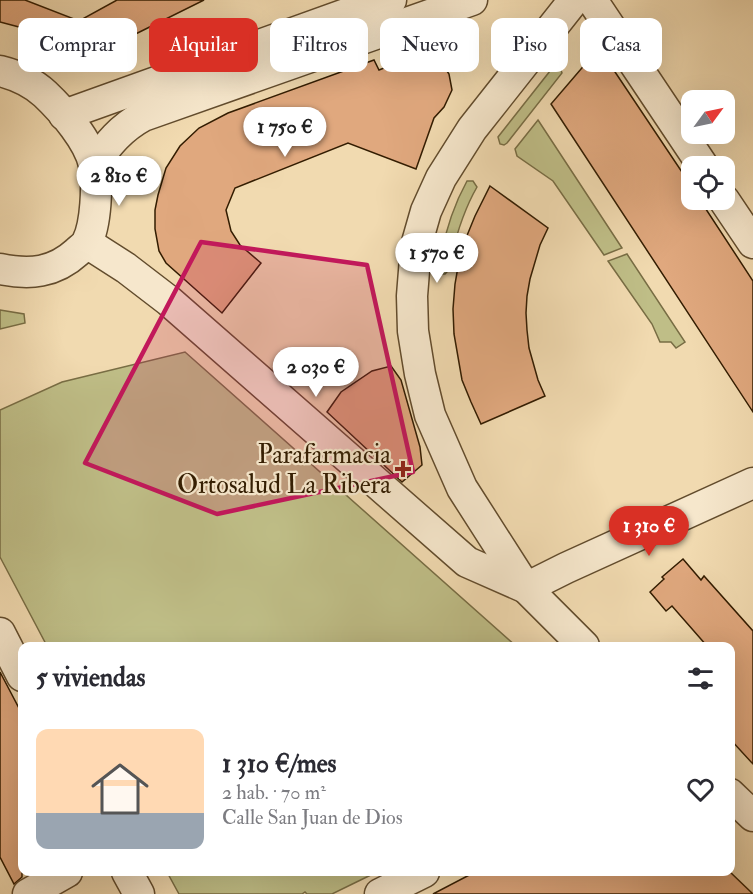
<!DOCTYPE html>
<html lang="es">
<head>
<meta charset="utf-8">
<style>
  :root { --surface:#fff; --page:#f7f7f7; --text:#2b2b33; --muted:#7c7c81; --line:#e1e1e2; --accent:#d93025 }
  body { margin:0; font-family:"IM FELL Double Pica",serif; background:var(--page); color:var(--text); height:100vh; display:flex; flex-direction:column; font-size:22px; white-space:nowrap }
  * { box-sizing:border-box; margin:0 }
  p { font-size:20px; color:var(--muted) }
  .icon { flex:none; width:33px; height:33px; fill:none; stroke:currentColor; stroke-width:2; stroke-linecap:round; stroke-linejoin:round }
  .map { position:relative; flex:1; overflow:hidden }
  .sheet { position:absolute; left:18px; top:642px; width:717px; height:234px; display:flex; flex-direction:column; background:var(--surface); border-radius:12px; box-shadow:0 6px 24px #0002 }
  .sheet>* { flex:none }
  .hud { position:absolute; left:18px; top:18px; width:717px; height:54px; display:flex; gap:12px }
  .needle { width:39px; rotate:57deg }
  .controls { position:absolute; left:681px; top:90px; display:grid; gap:12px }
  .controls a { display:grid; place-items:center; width:54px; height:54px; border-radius:12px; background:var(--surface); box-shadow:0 6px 24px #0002; font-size:30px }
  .price { position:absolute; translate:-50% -51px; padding:0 14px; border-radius:21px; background:#fff; color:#222; font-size:20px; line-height:39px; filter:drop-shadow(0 2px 3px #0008) }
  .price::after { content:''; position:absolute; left:50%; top:36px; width:18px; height:14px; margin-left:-9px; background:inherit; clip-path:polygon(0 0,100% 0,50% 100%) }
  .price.on { background:var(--accent); color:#fff }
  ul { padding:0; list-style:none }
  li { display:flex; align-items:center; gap:18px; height:150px; padding:0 18px }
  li+li { border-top:2px solid var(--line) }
  li span { display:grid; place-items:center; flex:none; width:168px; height:120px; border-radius:12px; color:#555 }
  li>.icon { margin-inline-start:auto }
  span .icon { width:72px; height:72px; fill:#fffc; stroke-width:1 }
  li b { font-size:26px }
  h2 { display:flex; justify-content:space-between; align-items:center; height:72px; padding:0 18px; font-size:26px }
  .pill { padding:0 21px; border-radius:12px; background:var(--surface); box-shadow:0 6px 24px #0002; font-size:21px; line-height:54px }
  .pill.on { background:var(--accent); color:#fff }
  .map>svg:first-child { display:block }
</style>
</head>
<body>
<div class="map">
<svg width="753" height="894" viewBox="0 0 753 894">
  <rect width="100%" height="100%" fill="#f1dab0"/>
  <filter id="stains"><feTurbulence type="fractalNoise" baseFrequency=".00333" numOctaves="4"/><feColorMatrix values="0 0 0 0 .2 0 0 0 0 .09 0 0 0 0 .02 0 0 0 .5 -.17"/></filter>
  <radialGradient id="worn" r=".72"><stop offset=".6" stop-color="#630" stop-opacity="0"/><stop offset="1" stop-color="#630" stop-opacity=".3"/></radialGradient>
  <g fill="#bfbe87" stroke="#786d44" stroke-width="1.5">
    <path d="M554,66L560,68L562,73L507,143L504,145L500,144L498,137Z"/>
    <path d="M538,120L622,248L604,255L553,181L517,156L515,149Z"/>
    <path d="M467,181H473L477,187C462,213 454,242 448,271L445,274H442L438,271C443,239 451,210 467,181Z"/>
    <path d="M627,254L685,342L676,348L671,342H660L652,324L608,261Z"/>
    <path d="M0,310L24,314L25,323L0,329Z"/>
    <path d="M185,352L516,646H47L0,557V410L62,382Z"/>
    <path d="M167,872H377L332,894H307L305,892L302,894H179Z"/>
  </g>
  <g fill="#e0a87e" stroke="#321c01" stroke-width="1.5">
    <path d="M0,0H25L79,21L117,0H204L73,65L44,41L19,27L0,22Z"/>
    <path d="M599,48L692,187V200H700L753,281V412L551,104Z"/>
    <path d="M417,55L436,58L443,65L449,74L452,90L444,107L434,118L416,169L348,143L235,188L226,210L231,231L240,245L261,263L222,313L166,263L159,251L155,229V210L158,195L166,168L180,146L199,128L228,113L374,60L379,70Z"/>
    <path d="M490,186L548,228L540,245L530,279L527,296L526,313L527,330L529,348L538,380L545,396L481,424L471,402L462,380L454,334L453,309L455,284L459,261L466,238L475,216Z"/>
    <path d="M391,366L401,380L420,447L422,465L402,482L327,412L341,392L372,371Z"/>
    <path d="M683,559L701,580L704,576L753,631V764L730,739V646H707L672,606L666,611L650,592L664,579L662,577Z"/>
    <path d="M0,672L22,714V877L14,884L0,857Z"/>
    <path d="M475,872H730L753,894H433Z"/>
  </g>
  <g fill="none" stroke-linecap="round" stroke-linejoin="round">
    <defs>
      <g id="minor">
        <path d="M592,0L703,166"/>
        <path d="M0,71C16,75 32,82 45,94C63,111 89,141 94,165C98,184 96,225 87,242C85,246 80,249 77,252C54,273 30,275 0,269"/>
        <path d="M64,115L357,10L391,0"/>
        <path d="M94,164C108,144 121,128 143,116L472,0"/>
        <path d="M724,200L753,243"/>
        <path d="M87,243L126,268L169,301L467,562L526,588L584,646"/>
        <path d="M526,588L462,488L430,415L420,374L413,331L412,296L416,246L426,211L441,178L472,129L574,0"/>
        <path d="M526,588L566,568L753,483"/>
        <path d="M0,633L22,676"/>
        <path d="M730,794L753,816"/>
        <path d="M127,872L139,894"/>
        <path d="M28,894L67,872"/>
        <path d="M380,894L424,872"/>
      </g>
    </defs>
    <use href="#minor" stroke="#624c2d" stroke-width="33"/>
    <use href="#minor" stroke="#f6e7cc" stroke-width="30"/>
  </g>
  <path fill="#c2185b" fill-opacity="0.2" stroke="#c2185b" stroke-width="4.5" stroke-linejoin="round" d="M201,242L367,265L413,472L217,514L85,463Z"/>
  <path fill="#8f2418" stroke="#f6e7cc" stroke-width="2" d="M400 460h6v6h6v6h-6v6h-6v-6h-6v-6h6z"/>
  <g text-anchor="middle" stroke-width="4.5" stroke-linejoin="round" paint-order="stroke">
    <g font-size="26" fill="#321c01" stroke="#f6e7cc" text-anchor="end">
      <text x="391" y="463">Parafarmacia<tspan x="391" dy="30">Ortosalud La Ribera</tspan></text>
    </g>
  </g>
  <rect width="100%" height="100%" filter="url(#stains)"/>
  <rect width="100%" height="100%" fill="url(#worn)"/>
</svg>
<div class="controls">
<a><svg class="needle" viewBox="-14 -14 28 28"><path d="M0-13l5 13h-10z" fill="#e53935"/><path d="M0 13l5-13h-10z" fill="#7c7c81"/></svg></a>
<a><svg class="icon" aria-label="locate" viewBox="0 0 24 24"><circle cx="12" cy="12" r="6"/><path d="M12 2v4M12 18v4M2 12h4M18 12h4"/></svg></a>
</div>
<b class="price" style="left:285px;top:158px">1 750 €</b>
<b class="price" style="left:119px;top:207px">2 810 €</b>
<b class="price" style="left:437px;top:284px">1 570 €</b>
<b class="price" style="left:316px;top:398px">2 030 €</b>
<b class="price on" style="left:649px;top:557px">1 310 €</b>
<div class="hud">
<a class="pill">Comprar</a>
<a class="pill on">Alquilar</a>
<a class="pill">Filtros</a>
<a class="pill">Nuevo</a>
<a class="pill">Piso</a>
<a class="pill">Casa</a>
</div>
<section class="sheet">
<h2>5 viviendas<svg class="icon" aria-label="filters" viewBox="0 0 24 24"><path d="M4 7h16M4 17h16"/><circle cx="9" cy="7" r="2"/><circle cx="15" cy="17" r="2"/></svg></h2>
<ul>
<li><span style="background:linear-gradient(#ffd9b3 70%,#9aa5b1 0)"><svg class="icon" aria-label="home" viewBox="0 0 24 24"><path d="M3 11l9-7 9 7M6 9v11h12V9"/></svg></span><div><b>1 310 €/mes</b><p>2 hab. · 70 m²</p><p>Calle San Juan de Dios</p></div><svg class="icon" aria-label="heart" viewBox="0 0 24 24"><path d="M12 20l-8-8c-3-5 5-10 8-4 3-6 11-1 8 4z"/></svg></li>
</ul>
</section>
</div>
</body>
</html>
